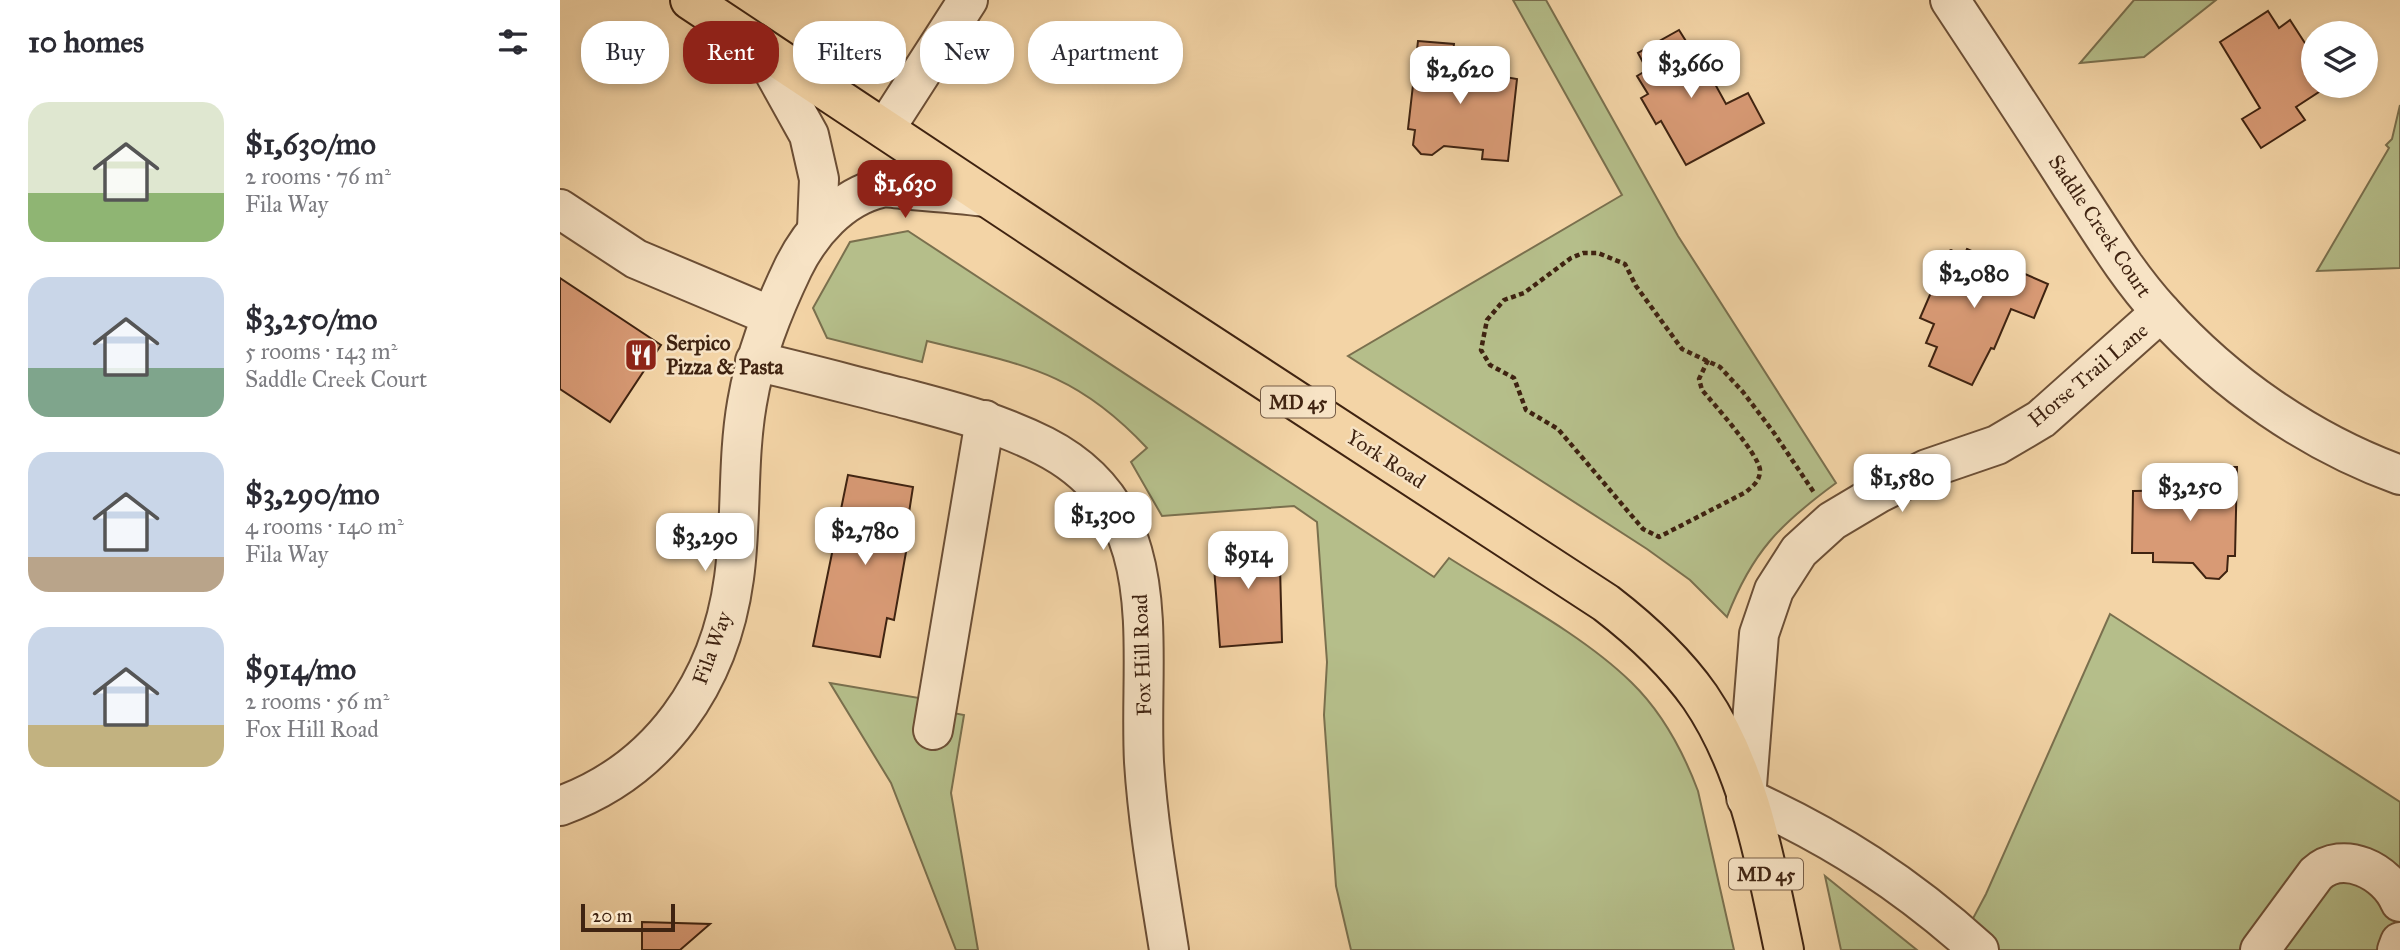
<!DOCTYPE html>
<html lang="en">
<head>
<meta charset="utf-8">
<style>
  :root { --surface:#fff; --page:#f7f7f7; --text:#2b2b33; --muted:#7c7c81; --accent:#8f2418 }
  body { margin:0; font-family:"IM FELL Great Primer",serif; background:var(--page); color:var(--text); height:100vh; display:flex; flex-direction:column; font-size:26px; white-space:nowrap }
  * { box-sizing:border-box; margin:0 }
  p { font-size:23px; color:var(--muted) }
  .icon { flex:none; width:38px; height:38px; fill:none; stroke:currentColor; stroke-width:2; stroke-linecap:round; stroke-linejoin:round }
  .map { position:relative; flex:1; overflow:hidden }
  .sheet { display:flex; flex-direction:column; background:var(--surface); width:560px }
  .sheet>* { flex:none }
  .top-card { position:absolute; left:21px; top:21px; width:665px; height:63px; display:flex; gap:14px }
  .buttons { position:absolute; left:1741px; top:21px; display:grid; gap:14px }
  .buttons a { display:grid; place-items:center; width:77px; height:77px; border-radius:50%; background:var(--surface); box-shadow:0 4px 10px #0003; font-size:35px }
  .scale { position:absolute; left:21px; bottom:18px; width:94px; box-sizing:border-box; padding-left:7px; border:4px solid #3f2311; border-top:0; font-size:19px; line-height:24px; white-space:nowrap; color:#3f2311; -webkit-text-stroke:5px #f7e3c5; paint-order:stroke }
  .price { position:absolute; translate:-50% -60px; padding:0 16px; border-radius:14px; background:#fff; color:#222; font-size:23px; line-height:46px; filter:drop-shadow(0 2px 4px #0008) }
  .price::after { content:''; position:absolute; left:50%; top:42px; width:21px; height:16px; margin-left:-10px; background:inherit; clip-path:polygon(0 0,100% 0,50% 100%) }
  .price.current { background:var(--accent); color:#fff }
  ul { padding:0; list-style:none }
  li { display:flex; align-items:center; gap:21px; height:175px; padding:0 28px }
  li span { display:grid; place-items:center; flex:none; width:196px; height:140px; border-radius:21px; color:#555 }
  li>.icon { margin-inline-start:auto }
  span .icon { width:84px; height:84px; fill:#fffc; stroke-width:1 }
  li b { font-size:30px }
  h2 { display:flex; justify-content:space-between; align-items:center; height:84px; padding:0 28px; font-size:30px }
  .pill { padding:0 24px; border-radius:28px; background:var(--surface); box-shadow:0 4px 10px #0003; font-size:24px; line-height:63px }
  .pill.current { background:var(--accent); color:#fff }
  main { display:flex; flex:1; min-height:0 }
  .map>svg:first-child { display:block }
</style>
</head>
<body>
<main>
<section class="sheet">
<h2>10 homes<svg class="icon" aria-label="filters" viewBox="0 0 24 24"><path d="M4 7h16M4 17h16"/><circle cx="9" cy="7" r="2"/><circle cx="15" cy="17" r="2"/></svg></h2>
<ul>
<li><span style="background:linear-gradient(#dfe7d0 65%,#8fb573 0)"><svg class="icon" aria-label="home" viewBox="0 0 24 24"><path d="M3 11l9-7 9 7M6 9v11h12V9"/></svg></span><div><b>$1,630/mo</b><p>2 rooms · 76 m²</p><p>Fila Way</p></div></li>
<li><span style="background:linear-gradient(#c9d6e8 65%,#7fa58c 0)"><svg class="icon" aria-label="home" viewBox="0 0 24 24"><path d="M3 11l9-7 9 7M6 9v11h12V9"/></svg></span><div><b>$3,250/mo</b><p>5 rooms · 143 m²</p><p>Saddle Creek Court</p></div></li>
<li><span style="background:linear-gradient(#c9d6e8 75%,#b9a48a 0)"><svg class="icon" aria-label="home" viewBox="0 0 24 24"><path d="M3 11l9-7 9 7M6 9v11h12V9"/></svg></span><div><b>$3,290/mo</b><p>4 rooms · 140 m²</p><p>Fila Way</p></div></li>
<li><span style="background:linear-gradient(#c9d6e8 70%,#c2b280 0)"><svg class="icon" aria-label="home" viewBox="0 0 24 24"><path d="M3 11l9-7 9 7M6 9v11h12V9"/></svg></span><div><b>$914/mo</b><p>2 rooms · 56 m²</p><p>Fox Hill Road</p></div></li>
</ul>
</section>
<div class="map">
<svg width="1840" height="950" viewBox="0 0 1840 950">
  <rect width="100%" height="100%" fill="#f3d4a6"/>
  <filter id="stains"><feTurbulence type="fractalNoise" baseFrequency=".00286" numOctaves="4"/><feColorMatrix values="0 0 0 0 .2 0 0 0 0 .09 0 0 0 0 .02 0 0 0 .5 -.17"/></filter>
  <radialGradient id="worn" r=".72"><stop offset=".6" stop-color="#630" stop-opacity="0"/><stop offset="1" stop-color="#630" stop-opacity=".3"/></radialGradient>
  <g fill="#b5be8a" stroke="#7a704e" stroke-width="2">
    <path d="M953,0H986L1118,236L1276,483C1220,524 1192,552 1167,617L1130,580L1087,549L788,356L1062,195Z"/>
    <path d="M1574,0H1656L1584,57L1520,63Z"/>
    <path d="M1840,105V268L1757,271L1829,148L1826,145L1832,139Z"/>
    <path d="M348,231L874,577L889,558C947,595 1023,635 1071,682C1102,712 1123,751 1138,791L1174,950H791L776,886L764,715L767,662L757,522L734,506L602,516L571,462L587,448C515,371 464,365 367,341L362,362L267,338L253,308L290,242Z"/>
    <path d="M1550,614L1840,802V950H1435L1410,924L1426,894Z"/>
    <path d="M270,683L377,701V710L404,715L391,793L418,950H396L331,783Z"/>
    <path d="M1265,876L1357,950H1281Z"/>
  </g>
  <g fill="#d89a75" stroke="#3f2311" stroke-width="2">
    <path d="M1708,11L1719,28L1730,20L1752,54L1746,59L1754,70V86L1765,88L1736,107L1745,120L1701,148L1682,119L1700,108L1660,42Z"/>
    <path d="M1119,30L1141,65L1144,64L1166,104L1188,93L1204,123L1126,165L1101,121L1096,124L1081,98L1088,94L1077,76L1087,70L1078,53Z"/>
    <path d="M858,41L894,44L891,68L933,72V75L957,79L948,161L922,159L923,150L884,146L872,155L861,154L853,145L855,130L848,129Z"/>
    <path d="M1407,249L1488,284L1474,318L1451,309L1434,349L1431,348L1412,385L1369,366L1377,347L1366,343L1374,324L1360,318L1379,274L1375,265L1380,255L1391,250L1404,256Z"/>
    <path d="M0,278L101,345L50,422L0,389Z"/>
    <path d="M1640,467H1677L1675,556H1668L1667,571L1659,579L1646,578L1633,563L1593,562V553H1572L1573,491L1640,490Z"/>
    <path d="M288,475L353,487L348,519L352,518L334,620L327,618L320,657L253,646Z"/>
    <path d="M714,536L716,567H720L722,642L660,647L652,540Z"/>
    <path d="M82,922L150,924L120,950H82Z"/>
  </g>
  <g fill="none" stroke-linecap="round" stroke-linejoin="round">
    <defs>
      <g id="minor">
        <path d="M1390,0C1431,62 1472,124 1512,187C1540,229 1566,274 1601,312C1666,384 1749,442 1840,475"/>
        <path d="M200,47L249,135L259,179L257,228"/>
        <path d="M325,129L408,0"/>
        <path d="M0,209L76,259L211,316"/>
        <path d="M195,361C243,372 291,385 339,397C388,410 437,422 484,446C611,511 578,644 584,762C588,825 599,887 609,950"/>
        <path d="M373,730L425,420"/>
        <path d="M0,806C100,770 160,682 174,578C182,520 177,460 187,403C195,355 212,312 233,268C250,233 281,197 321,188C330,186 343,190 352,190C377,192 402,194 426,197"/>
        <path d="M1419,950C1347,885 1275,838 1186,798L1199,634L1214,590L1239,551L1272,521L1319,493L1367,469L1437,445L1481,419L1601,312"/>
        <path d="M1700,950L1756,874C1783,849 1827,871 1840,902"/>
        <path d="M1837,950L1840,942"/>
      </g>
      <path id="major" d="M130,0L559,285L1046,603C1081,630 1114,660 1140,697C1190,770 1206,865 1224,950"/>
    </defs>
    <use href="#minor" stroke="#6c4f36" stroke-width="42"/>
    <use href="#major" stroke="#3f2311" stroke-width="42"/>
    <path stroke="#3f2311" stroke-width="4.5" stroke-dasharray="5 3.5" stroke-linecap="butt" d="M1148,360L1139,379L1142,390C1154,404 1199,455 1200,470C1200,481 1193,486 1186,492L1099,537L1083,529L998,429L966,410L954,378L930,365L921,350L927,320L944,300L964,293L1011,258L1023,253H1038L1065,264L1076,286L1122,349L1160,367L1183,392L1214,433L1255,494"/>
    <use href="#minor" stroke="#f7e3c5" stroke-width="38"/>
    <use href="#major" stroke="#f3d4a6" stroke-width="38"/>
  </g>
  <defs>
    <symbol id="restaurant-square" viewBox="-11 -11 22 22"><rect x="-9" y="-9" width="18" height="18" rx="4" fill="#8f2418" stroke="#f7e3c5"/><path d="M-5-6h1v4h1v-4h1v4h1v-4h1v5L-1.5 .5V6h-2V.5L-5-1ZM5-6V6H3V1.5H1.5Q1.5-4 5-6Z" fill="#fff"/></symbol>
  </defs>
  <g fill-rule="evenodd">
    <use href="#restaurant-square" x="62" y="336" width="38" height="38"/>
  </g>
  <g text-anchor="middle" stroke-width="5" stroke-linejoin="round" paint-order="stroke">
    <g fill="#f7e3c5" stroke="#765d47" stroke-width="2">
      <rect x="701" y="386.5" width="74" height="31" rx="5"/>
      <rect x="1169" y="858.5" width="74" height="31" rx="5"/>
    </g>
    <g font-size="19" font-weight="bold" fill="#3f2311">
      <text x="738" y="409">MD 45</text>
      <text x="1206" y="881">MD 45</text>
    </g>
    <g font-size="21" fill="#3f2311" stroke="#f7e3c5">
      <text transform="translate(1540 226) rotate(56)" y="7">Saddle Creek Court</text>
      <text transform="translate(1528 375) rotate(-40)" y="7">Horse Trail Lane</text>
      <text transform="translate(826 459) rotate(33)" y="7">York Road</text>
      <text transform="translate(152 648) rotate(-70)" y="7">Fila Way</text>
      <text transform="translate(582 655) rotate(-92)" y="7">Fox Hill Road</text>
    </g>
    <g font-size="21" font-weight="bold" fill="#3f2311" stroke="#f7e3c5" text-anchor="start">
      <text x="106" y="350">Serpico<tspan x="106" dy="24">Pizza &amp; Pasta</tspan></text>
    </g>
  </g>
  <rect width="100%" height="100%" filter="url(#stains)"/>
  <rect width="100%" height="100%" fill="url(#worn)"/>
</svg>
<div class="buttons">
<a><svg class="icon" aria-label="layers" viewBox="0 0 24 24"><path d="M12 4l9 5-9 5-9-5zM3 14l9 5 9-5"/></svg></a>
</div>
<div class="scale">20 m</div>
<b class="price" style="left:1131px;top:100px">$3,660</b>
<b class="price" style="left:900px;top:106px">$2,620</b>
<b class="price current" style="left:345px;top:220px">$1,630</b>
<b class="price" style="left:1414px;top:310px">$2,080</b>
<b class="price" style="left:1342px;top:514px">$1,580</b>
<b class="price" style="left:1630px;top:523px">$3,250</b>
<b class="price" style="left:543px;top:552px">$1,300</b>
<b class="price" style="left:305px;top:567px">$2,780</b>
<b class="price" style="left:145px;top:573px">$3,290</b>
<b class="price" style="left:688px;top:591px">$914</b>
<div class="top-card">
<a class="pill">Buy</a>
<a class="pill current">Rent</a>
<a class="pill">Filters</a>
<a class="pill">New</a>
<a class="pill">Apartment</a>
</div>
</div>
</main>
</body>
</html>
